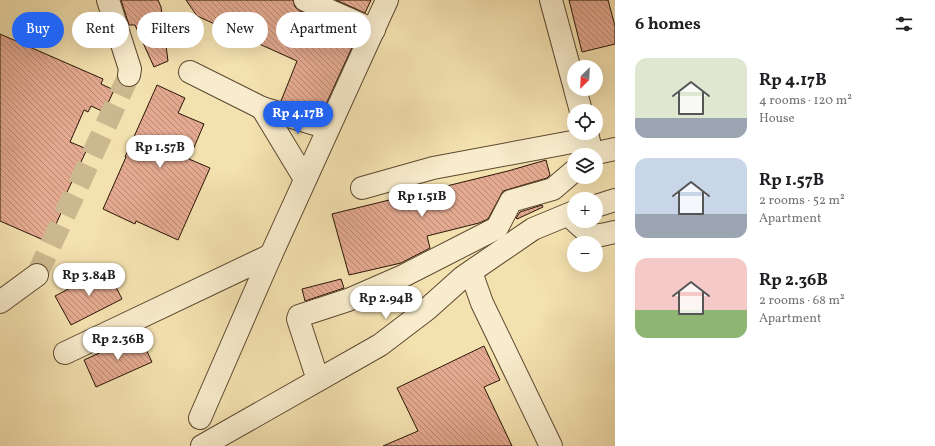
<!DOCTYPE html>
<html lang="en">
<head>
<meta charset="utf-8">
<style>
  :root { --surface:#fff; --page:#f6f6f6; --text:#202124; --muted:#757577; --accent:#2563eb }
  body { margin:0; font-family:Vollkorn,serif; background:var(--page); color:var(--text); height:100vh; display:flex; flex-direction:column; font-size:15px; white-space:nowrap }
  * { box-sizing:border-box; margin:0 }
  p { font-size:13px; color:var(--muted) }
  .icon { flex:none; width:22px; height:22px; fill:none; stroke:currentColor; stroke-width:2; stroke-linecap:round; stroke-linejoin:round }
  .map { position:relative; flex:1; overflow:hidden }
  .sheet { display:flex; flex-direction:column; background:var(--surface); width:320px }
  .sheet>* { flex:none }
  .hud { position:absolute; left:12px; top:12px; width:380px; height:36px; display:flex; gap:8px }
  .needle { width:26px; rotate:204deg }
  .controls { position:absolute; left:567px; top:60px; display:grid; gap:8px }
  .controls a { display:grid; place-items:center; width:36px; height:36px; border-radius:50%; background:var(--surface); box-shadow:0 4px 16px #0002; font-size:20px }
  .price { position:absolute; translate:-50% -34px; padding:0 9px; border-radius:14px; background:#fff; color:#222; font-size:13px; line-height:26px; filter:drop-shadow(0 1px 2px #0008) }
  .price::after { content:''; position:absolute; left:50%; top:24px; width:12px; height:9px; margin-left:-6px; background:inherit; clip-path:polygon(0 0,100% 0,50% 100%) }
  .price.on { background:var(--accent); color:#fff }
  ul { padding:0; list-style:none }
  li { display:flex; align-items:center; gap:12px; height:100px; padding:0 20px }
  li span { display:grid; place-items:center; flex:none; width:112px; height:80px; border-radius:12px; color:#555 }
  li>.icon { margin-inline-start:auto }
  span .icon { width:48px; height:48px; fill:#fffc; stroke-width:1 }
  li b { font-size:17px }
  h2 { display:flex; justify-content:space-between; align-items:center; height:48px; padding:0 20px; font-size:17px }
  .pill { padding:0 14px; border-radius:18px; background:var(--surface); box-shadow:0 4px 16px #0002; font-size:14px; line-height:36px }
  .pill.on { background:var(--accent); color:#fff }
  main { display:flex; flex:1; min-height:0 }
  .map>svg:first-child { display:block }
</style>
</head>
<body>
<main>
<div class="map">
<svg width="615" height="446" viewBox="0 0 615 446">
  <defs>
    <pattern id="building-back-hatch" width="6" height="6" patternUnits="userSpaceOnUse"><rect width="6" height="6" fill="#e4aa91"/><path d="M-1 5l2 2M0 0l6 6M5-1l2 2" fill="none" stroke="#b98974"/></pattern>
  </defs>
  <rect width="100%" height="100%" fill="#f4e1b0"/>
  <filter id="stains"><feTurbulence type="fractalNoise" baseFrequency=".005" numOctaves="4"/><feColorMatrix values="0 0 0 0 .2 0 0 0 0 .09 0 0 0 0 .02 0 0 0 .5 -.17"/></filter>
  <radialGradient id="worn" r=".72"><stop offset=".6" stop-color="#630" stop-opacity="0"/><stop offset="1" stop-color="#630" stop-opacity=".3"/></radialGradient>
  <g fill="url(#building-back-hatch)" stroke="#2b1606">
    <path d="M121,0H158L161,7L168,61L154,67L135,25H129Z"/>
    <path d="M186,0H293L295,7L300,11L355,35L352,42L354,43L322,113L281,101L297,61L197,16Z"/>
    <path d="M336,0H371L365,13Z"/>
    <path d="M569,0H608L615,26V44L582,52Z"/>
    <path d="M0,34L103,79L101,84L114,90L104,112L91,106L88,112L84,110L70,142L87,149L62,203L65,204L48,242L0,221Z"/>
    <path d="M157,85L185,98L178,113L204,124L189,159L210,168L178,240L136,221L135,224L103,209L126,157H125Z"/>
    <path d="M546,160L550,175L547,178L503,191L488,219L479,223L427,236L430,248L401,263L349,275L332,214L508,171Z"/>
    <path d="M542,205L543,207L517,219L516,218L520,212Z"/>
    <path d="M107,269L122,299L71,325L55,296Z"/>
    <path d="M341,279L344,288L305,301L302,289Z"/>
    <path d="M139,335L152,362L96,387L84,360Z"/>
    <path d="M484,346L500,380L484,387L512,446H383L418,431L397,388Z"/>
  </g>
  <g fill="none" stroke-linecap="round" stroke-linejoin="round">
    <path stroke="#ccb88e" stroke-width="22" stroke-dasharray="22 11" stroke-linecap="butt" d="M37,275L129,75"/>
    <defs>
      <g id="minor">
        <path d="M108,0L130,69L129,75"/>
        <path d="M305,0L374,30"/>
        <path d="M551,0L574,85"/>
        <path d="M190,72L262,108L328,128"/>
        <path d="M575,89L581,111"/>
        <path d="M262,108L305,179"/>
        <path d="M587,133L592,154L615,149"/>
        <path d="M362,188L433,168L588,139"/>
        <path d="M596,206L615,200"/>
        <path d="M575,221C593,237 591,238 615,232"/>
        <path d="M471,272L482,303L551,446"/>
        <path d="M0,302L37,275"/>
        <path d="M65,353L271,255"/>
        <path d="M318,380L298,319L299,316L348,300L403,276L497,228L511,201L553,189L574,171"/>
        <path d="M200,418L271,255L387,0"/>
        <path d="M202,446L380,345L426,310L463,277L533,229L574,212"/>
      </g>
    </defs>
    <use href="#minor" stroke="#5d4930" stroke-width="24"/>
    <use href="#minor" stroke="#f8eccc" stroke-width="22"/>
  </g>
  <rect width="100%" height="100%" filter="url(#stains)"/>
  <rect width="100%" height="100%" fill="url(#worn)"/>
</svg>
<div class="controls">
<a><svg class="needle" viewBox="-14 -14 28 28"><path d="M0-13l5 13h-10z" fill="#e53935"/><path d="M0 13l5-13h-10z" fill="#757577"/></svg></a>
<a><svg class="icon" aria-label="locate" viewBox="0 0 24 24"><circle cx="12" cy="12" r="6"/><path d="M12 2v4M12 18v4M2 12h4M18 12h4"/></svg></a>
<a><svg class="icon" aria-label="layers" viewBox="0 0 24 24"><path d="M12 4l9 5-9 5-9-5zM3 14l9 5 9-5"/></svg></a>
<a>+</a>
<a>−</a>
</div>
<b class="price on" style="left:298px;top:135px">Rp 4.17B</b>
<b class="price" style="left:160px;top:169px">Rp 1.57B</b>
<b class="price" style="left:422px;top:218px">Rp 1.51B</b>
<b class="price" style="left:89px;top:297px">Rp 3.84B</b>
<b class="price" style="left:386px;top:320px">Rp 2.94B</b>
<b class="price" style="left:118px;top:361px">Rp 2.36B</b>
<div class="hud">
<a class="pill on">Buy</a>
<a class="pill">Rent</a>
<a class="pill">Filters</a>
<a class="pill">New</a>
<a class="pill">Apartment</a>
</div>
</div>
<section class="sheet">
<h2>6 homes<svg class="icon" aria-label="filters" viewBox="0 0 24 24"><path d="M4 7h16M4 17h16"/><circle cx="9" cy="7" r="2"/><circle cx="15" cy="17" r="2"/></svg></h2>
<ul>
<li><span style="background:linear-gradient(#dfe7d0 75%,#9aa5b1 0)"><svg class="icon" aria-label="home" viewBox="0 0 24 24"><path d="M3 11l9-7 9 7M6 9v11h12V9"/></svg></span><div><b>Rp 4.17B</b><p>4 rooms · 120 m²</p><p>House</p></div></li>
<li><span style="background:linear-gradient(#c9d6e8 70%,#9aa5b1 0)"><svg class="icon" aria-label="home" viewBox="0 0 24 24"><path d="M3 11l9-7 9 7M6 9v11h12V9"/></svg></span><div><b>Rp 1.57B</b><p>2 rooms · 52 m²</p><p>Apartment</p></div></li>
<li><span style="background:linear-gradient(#f6c9c9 65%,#8fb573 0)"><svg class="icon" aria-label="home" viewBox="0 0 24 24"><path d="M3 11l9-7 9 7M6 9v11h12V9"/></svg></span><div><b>Rp 2.36B</b><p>2 rooms · 68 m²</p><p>Apartment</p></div></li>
</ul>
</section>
</main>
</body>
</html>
